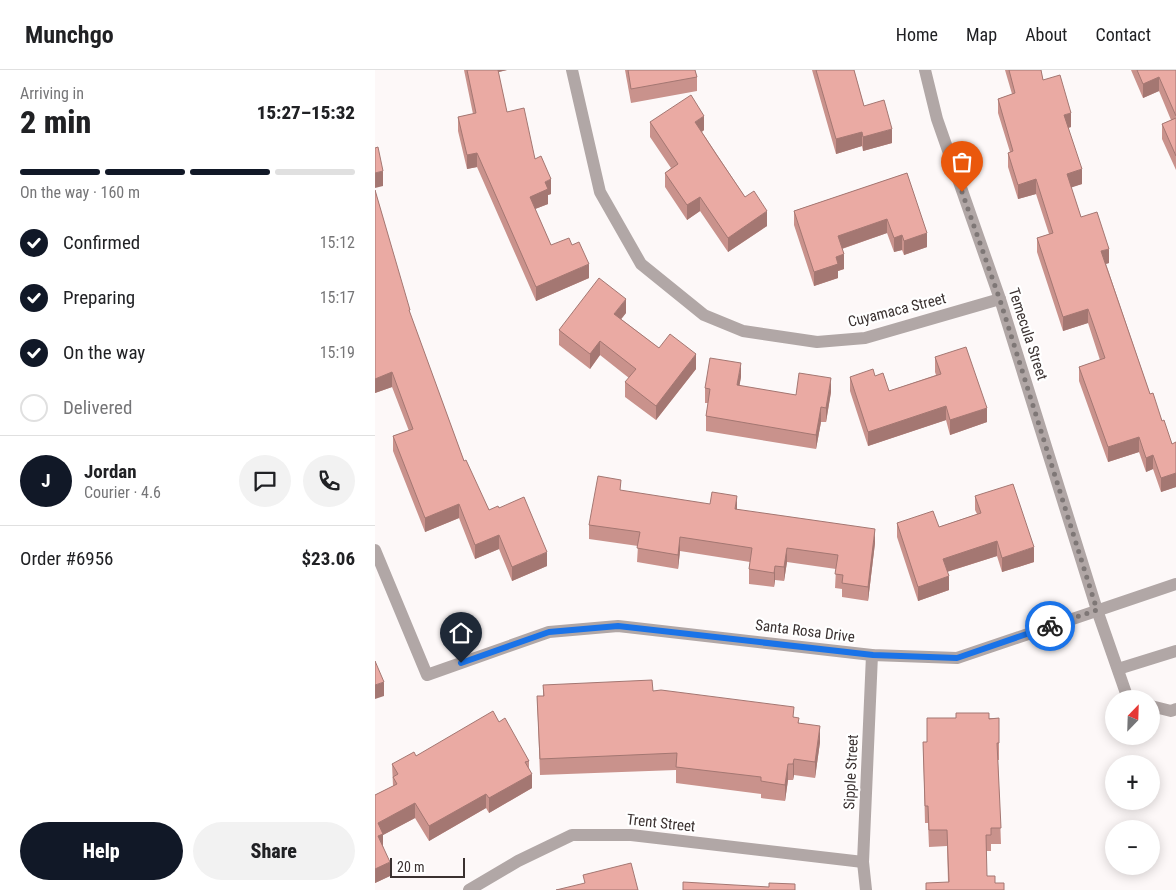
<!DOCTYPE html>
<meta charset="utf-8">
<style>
body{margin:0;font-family:"Roboto Condensed",sans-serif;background:#f2f2f2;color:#202124;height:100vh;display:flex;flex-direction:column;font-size:19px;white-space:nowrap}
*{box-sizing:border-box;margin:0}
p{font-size:16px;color:#757577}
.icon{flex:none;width:28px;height:28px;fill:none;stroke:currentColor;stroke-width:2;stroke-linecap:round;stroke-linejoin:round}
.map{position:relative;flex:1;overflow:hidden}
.sheet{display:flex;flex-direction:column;background:#fff;width:375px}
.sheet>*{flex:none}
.needle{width:32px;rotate:23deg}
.fabs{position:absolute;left:730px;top:620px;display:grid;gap:10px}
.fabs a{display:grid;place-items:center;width:55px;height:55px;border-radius:50%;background:#fff;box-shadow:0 2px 12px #0003;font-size:25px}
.scale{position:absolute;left:15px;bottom:12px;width:75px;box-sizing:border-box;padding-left:5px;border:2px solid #3a3130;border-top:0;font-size:14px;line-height:18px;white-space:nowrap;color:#3a3130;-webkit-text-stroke:4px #fff;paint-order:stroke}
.pin{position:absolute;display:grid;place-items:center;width:42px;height:42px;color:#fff;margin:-51px -21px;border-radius:50% 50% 50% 0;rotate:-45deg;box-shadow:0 0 5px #0007}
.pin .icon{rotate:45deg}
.courier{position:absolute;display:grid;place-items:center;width:50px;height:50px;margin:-25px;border:4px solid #1a73e8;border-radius:50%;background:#fff;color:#222;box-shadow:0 1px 6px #0007}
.headline em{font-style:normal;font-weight:800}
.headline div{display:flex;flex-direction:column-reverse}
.headline{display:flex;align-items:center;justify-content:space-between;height:85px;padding:0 20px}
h1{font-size:32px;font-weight:800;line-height:38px}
.bar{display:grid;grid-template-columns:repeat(4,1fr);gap:8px 5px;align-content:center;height:60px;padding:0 20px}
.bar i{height:6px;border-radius:4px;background:#e0e0e0}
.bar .current{background:#111827}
.bar p{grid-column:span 4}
.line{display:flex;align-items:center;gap:12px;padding:0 20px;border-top:1px solid #e0e0e0}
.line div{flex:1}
.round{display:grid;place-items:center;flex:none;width:52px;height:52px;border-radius:26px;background:#f2f2f2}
ol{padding:0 20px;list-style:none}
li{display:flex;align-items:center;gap:15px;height:55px}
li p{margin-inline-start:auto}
li .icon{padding:5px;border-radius:50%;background:#111827;color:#fff;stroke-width:4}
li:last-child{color:#757577}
li i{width:28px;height:28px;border:2px solid #e0e0e0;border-radius:50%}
.button{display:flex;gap:10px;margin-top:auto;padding:10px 20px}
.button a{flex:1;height:58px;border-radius:30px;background:#111827;color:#fff;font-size:20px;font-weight:800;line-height:58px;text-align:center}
.button a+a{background:#f2f2f2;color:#202124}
header{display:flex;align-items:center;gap:30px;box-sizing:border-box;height:70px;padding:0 25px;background:#fff;border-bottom:1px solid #e0e0e0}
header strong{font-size:24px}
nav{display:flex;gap:28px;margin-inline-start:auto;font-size:18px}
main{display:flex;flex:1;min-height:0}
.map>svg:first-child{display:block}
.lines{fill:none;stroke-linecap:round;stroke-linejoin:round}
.lane{stroke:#b1a7a6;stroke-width:12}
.street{stroke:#b1a7a6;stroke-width:12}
.wall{fill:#c9928c}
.shaded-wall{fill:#a47772}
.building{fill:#eaaaa3;stroke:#a47772}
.done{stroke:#7e7776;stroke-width:5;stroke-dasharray:0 9}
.route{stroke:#1a73e8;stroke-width:6}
.labels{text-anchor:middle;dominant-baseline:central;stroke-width:4.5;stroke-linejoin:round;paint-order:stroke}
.street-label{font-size:15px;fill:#3a3130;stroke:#fff}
</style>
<header>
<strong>Munchgo</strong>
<nav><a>Home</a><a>Map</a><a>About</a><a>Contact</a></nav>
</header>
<main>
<section class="sheet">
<div class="headline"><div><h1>2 min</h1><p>Arriving in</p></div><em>15:27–15:32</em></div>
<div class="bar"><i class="current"></i><i class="current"></i><i class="current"></i><i></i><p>On the way · 160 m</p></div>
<ol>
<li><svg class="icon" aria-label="check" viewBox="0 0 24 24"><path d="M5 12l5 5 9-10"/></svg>Confirmed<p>15:12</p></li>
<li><svg class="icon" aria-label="check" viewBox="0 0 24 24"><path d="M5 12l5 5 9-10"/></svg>Preparing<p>15:17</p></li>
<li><svg class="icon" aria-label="check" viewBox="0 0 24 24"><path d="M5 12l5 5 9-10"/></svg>On the way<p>15:19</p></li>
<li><i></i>Delivered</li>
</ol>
<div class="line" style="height:90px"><b class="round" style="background:#111827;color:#fff">J</b><div><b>Jordan</b><p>Courier · 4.6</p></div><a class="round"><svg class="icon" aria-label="chat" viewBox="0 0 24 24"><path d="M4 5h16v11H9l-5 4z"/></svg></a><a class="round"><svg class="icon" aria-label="phone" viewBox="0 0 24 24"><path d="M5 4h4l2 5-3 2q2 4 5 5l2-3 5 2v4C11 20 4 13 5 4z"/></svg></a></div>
<div class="line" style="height:65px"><div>Order #6956</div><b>$23.06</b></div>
<div class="button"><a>Help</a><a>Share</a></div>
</section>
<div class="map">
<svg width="801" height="820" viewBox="0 0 801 820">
<rect width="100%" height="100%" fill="#fdf8f8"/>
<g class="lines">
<g class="lane">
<polyline points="722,540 753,629"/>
<polyline points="743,599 801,581"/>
<polyline points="776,636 796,641 801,639"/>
</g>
<g class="street">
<polyline points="197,0 225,122 266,194 329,245 368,261 442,272 490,268 625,229"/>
<polyline points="550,0 562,49 625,229 722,540"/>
<polyline points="0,480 52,605 174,562 243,556 497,585 582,588 801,514"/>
<polyline points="94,820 143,791 197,765 256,765 488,792"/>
<polyline points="491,820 488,792 497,585"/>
</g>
</g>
<g class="wall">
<polygon points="89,0 132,0 123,2 132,42 160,89 176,124 173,125 173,134 160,139 176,175 214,208 161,231 102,97 92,99 83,61 83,47 98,44"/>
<polygon points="250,0 320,0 322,7 322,21 256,33"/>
<polygon points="437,0 479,0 489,36 517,73 488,81 487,76 461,84"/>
<polygon points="630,0 666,0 668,10 696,57 693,58 707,114 696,117 706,147 734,193 731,194 775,324 797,374 801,372 801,417 786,422 778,399 771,402 764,382 733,392 704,311 704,297 725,290 713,253 688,261 662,182 662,168 674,164 661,124 643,129 633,97 633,83 635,82 623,43 623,29 637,24"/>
<polygon points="756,0 801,0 801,100 787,69 787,54 796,50 784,21 768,28"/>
<polygon points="275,52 329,60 327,62 370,127 392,156 353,182 325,141 312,150 290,117 290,103 296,98 275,67"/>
<polygon points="532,103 552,177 529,185 527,180 519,182 512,163 467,179 469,199 463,201 463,208 439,216 419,155 419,141"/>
<polygon points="0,120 35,245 89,391 114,440 172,496 137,511 124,479 100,489 84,448 50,462 18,381 18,366 34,361 17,317 0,323"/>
<polygon points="251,243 246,249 284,278 321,299 281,350 250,327 250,312 254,308 225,285 215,299 184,275 184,260"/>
<polygon points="560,287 612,352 575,365 571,350 493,376 475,321 475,307 500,306 514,321 561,305 560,302"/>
<polygon points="366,307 364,316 421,325 456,322 451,352 446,352 441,379 331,361 331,346 333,333 330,333 330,318"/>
<polygon points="246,421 362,440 500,473 493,531 467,527 467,519 460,518 461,499 412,492 409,511 400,510 399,517 374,514 374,499 375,492 305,481 303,499 262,492 263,476 214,469 214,455"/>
<polygon points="600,426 659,492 627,502 622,486 572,502 574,520 543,531 522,467 522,453 564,457 602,444 600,440"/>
<polygon points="168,615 278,621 419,647 424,653 445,672 440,708 419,705 418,710 413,710 410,731 386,728 386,724 301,713 301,700 165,705 162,626 168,626"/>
<polygon points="552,648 624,648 624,690 623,690 626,774 616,774 616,781 611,781 573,812 572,776 554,777 553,753 550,753 548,672 552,672"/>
<polygon points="124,652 154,691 154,700 157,718 114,743 111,738 54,771 40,748 8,765 8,776 15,806 0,813 0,725 18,716 17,694 41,686"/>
</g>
<g class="shaded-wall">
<polygon points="120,0 132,0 120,3"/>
<polygon points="784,7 784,21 768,28 768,14"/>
<polygon points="696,43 696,57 689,59 689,45"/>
<polygon points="329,46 329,60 320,66 320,52"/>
<polygon points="517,59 517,73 488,81 488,67"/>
<polygon points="487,62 487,76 461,84 461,69"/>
<polygon points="102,83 102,97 92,99 92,85"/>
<polygon points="707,99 707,114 692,119 692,104"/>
<polygon points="8,101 8,116 0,118 0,103"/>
<polygon points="176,109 176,124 173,125 173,134 155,141 155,127 170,112"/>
<polygon points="661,109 661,124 643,129 643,115"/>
<polygon points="325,127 325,141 312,150 312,135"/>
<polygon points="392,141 392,156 353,182 353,168"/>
<polygon points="512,149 512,163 463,180 463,166"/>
<polygon points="552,163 552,177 529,185 529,171"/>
<polygon points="527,165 527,180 519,182 519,168"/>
<polygon points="734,179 734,193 726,195 726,181"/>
<polygon points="469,184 469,199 463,201 463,208 439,216 439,202 461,187"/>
<polygon points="214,194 214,208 161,231 161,217"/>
<polygon points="251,229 251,243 239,258 239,244"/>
<polygon points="713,239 713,253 688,261 688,247"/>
<polygon points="225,271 225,285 215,299 215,284"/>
<polygon points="321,284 321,299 281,350 281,336"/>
<polygon points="366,293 366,307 362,330 362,315"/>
<polygon points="17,302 17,317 0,323 0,309"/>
<polygon points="456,308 456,322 451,352 451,338"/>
<polygon points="571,336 571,350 493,376 493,362"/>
<polygon points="446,337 446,352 441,379 441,365"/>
<polygon points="612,338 612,352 575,365 575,350"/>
<polygon points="764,367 764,382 733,392 733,377"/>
<polygon points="778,385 778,399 771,402 771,388"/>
<polygon points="801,403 801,417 786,422 786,408"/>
<polygon points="362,426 362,440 360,439"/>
<polygon points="84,434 84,448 50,462 50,448"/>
<polygon points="500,459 500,473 493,531 493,517"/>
<polygon points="124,465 124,479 100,489 100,475"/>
<polygon points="305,467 305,481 303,499 303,485"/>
<polygon points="622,471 622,486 568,503 568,489"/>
<polygon points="659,477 659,492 627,502 627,488"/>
<polygon points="412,478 412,492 409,511 409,497"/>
<polygon points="172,482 172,496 137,511 137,497"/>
<polygon points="400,496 400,510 399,517 399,503"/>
<polygon points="574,506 574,520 543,531 543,517"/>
<polygon points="9,612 9,626 0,629 0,615"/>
<polygon points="445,656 445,672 440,708 440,692"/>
<polygon points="419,689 419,705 418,710 418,694"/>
<polygon points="413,694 413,710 410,731 410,715"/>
<polygon points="157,704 157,718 114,743 114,728"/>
<polygon points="111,724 111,738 54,771 54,756"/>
<polygon points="40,733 40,748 8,765 8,778 3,780 3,753"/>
<polygon points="15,792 15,806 0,813 0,799"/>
</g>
<g class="building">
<polygon points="92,0 123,0 132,42 149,38 160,89 166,86 176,109 170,112 173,119 155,127 176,175 194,168 197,175 204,172 214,194 161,217 102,83 92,85 83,47 101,43"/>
<polygon points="253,0 320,0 322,7 256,19"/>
<polygon points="441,0 479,0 489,36 509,30 517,59 488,67 487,62 461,69"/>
<polygon points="634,0 666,0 668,10 685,5 696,43 689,45 707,99 692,104 706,147 722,142 734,179 726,181 775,324 778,323 787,351 789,350 797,374 801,372 801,403 786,408 778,385 771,388 764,367 733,377 704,297 730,288 713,239 688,247 662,168 678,163 661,109 643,115 633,83 638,81 623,29 640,23"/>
<polygon points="762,0 801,0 801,46 784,7 768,14"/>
<polygon points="316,25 329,46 320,52 341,84 370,127 379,121 392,141 353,168 325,127 312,135 290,103 303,94 275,52"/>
<polygon points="801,48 801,86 787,54"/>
<polygon points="3,77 8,101 0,103 0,78"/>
<polygon points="532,103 552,163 529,171 527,165 519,168 512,149 463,166 469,184 461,187 463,194 439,202 419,141"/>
<polygon points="0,120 35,240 34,240 89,391 91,390 114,440 123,436 124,438 149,427 172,482 137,497 124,465 100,475 84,434 50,448 18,366 38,359 17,302 0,309"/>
<polygon points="224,208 251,229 239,244 284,278 295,264 321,284 281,336 250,312 261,299 225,271 215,284 184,260"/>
<polygon points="591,277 612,338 575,350 571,336 493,362 475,307 498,299 500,306 508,303 514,321 566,304 560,287"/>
<polygon points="335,288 366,293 362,315 421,325 424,303 456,308 451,338 446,337 441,365 331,346 335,319 330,318"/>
<polygon points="223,406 246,410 245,420 335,434 337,422 362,426 360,439 500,459 493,517 467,513 468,505 460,504 463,485 412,478 409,497 400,496 399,503 374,499 377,478 305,467 303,485 262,478 265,462 214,455"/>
<polygon points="638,414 659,477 627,488 622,471 568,489 574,506 543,517 522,453 558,441 564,457 606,443 600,426"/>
<polygon points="0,591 9,612 0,615"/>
<polygon points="277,610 278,621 286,620 419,637 418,647 424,648 423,653 445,656 440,692 419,689 418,694 413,694 410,715 386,711 386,707 301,697 302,683 165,689 162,626 169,626 168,615"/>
<polygon points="118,641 124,652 130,648 154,691 150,692 157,704 114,728 111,724 54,756 40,733 3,753 8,764 3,766 15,792 0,799 0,725 22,714 18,707 23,704 17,694 39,682 41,686"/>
<polygon points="581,643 614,643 614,649 624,648 624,673 622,673 626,758 616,758 616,765 611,765 612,806 620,806 620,813 629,813 629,820 551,820 551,813 574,812 572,760 554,760 553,736 550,736 548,672 552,672 552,648 581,648"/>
<polygon points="256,793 263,820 181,820 210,813 208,805"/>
<polygon points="308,812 394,817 394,813 420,814 420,820 308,820"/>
</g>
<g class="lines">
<polyline class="done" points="587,122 625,230 722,540 675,556"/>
<polyline class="route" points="86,593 174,562 243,556 498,585 582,588 675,556"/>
</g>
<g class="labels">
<g class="street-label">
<text transform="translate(522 240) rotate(-14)">Cuyamaca Street</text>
<text transform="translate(653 264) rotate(72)">Temecula Street</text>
<text transform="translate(430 561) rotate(7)">Santa Rosa Drive</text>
<text transform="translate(476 702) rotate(-87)">Sipple Street</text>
<text transform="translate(286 753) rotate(6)">Trent Street</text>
</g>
</g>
</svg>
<div class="fabs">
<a><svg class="needle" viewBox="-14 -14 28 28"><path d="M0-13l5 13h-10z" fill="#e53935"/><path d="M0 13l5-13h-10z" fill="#757577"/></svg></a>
<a>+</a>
<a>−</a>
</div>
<div class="scale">20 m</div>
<div class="pin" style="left:587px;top:122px;background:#ea580c"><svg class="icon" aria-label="bag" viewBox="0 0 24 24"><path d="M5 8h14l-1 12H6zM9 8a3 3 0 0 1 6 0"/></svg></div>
<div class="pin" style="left:86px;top:593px;background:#1f2937"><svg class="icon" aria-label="home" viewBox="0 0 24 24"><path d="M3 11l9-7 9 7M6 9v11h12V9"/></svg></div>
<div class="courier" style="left:675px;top:556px"><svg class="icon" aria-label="bike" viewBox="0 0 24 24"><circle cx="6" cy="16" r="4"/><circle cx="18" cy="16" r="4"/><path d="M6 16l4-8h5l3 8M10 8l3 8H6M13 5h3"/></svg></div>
</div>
</main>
